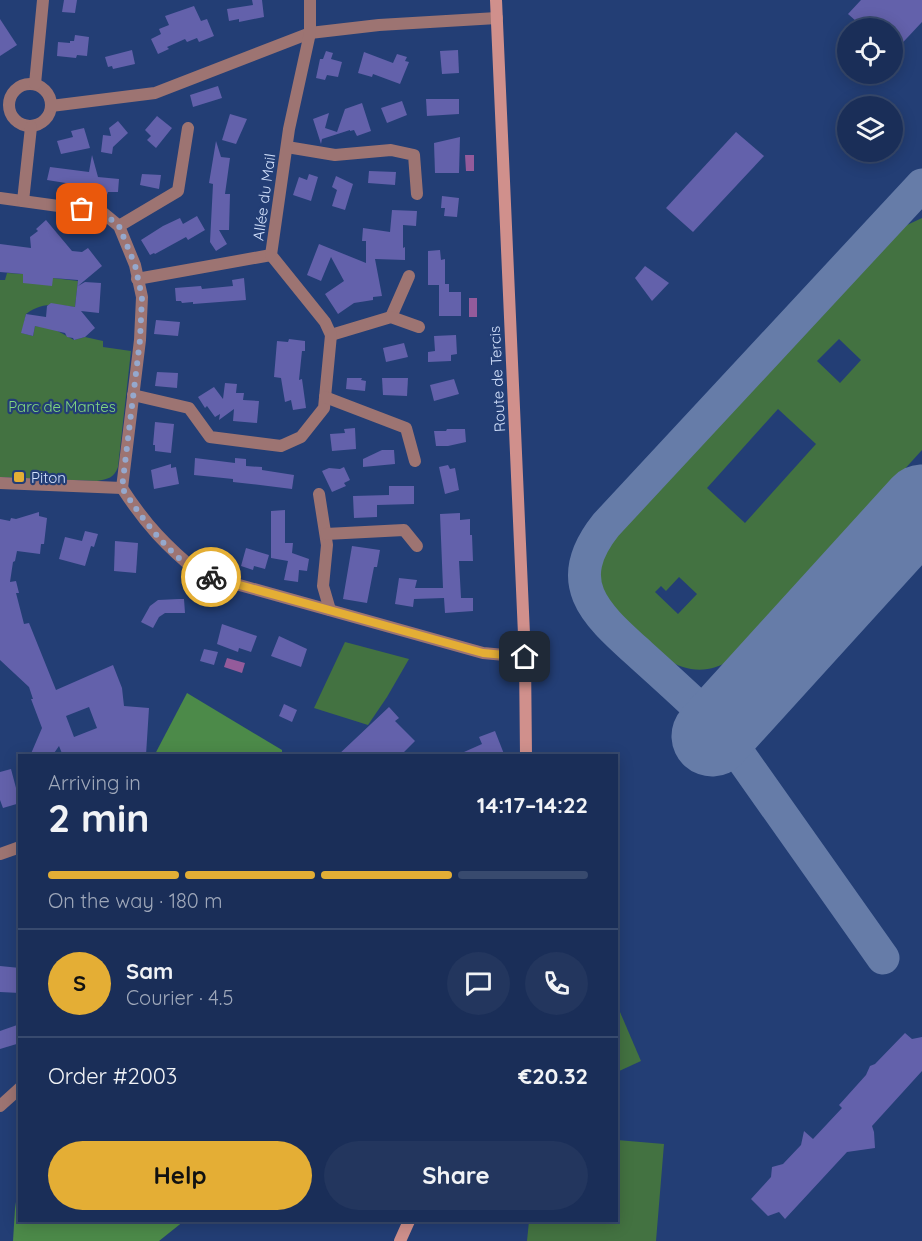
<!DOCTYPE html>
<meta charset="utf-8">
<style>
body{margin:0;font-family:Quicksand,sans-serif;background:#23365e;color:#f1f3f6;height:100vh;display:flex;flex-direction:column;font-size:22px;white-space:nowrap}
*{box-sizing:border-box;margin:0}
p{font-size:20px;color:#9fa8ba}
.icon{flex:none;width:33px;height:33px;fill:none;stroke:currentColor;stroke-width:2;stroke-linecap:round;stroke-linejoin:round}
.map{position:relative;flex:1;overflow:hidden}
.panel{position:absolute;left:18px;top:754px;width:600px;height:468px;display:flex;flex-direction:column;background:#1a2e58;border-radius:0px;box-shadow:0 3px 15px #0003,0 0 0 2px #384a6e}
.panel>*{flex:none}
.fabs{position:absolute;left:837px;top:18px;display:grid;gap:12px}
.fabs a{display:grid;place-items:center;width:66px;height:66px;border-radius:50%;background:#1a2e58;box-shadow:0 3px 15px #0003,0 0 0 2px #384a6e;font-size:30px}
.pin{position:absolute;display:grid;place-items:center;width:51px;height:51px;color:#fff;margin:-26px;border-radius:12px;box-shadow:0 3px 9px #0006}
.courier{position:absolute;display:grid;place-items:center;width:60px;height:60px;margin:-30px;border:4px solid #e4ae35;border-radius:50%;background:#fff;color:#222;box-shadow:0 2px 8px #0007}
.overview em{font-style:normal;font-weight:700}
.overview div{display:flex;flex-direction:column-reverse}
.overview{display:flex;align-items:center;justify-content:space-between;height:102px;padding:0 30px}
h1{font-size:39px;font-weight:700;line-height:45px}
.bar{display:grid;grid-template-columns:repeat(4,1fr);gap:9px 6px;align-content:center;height:72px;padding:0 30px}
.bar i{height:8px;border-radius:4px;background:#384a6e}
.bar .current{background:#e4ae35}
.bar p{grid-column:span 4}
.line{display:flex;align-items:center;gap:15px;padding:0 30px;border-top:2px solid #384a6e}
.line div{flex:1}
.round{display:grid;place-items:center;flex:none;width:63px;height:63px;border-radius:32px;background:#23365e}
.primary-button{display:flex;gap:12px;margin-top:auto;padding:12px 30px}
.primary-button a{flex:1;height:69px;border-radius:36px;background:#e4ae35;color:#111;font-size:24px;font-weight:700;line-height:69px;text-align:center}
.primary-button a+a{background:#23365e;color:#f1f3f6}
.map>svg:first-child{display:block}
.green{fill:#437241;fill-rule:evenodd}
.forest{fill:#4c8a49}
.water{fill:#945b9b}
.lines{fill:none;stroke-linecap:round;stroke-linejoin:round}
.taxiway{stroke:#667ca8;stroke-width:33}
.runway{stroke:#667ca8;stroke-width:81}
.building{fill:#6361ab;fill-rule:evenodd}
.minor{stroke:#9d7472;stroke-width:12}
.secondary{stroke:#d0908c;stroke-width:12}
.done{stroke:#95a8cd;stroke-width:6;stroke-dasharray:0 10.8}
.route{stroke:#e4ae35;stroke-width:8}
.poi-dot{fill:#e4ae35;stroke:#233e75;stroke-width:2}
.labels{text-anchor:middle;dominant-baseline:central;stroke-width:4.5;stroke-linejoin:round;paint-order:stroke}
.street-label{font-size:15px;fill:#d3e1fc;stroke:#233e75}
.park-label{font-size:15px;fill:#83d77f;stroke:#233e75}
.poi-label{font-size:15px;fill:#d3e1fc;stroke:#233e75;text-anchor:start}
</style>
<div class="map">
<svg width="922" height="1241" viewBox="0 0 922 1241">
<rect width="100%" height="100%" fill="#233e75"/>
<g class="green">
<path d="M922 218V450L732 659C710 674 687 673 665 658L603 600 597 572 604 549 890 239 907 225ZM839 339 861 360 840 383 817 361ZM778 409 816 444 745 523 707 488ZM679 577 697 594 678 614 655 592 661 586 666 591Z"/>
<path d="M7 273 23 274V283L53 278 78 281 75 307C56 304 42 302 26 314L22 333 33 336 35 326 54 329 74 340 85 337 103 341V347L131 351 118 467C114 478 108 479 97 481L0 477V280H5Z"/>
<polygon points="345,642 409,659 387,697 368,725 314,708"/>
<polygon points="620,1012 641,1061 617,1072 617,1013"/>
<polygon points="617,1140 664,1144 656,1241 527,1241 529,1221 616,1221"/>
</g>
<g class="forest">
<polygon points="187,693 282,750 282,756 154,756"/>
<polygon points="19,1180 20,1221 184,1221 159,1241 13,1241 15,1209"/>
</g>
<g class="water">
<polygon points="465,155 474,155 474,171 466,171"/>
<rect x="469" y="298" width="8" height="19"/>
<polygon points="227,658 245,663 242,673 224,667"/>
</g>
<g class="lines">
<g class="taxiway">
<path d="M753 686C739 703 726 725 702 711 682 692 661 673 641 655 597 615 559 584 606 525L922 185"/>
<polyline points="741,757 883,958"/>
</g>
<polyline class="runway" points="712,736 922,505"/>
</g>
<g class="building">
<polygon points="64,0 77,0 75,13 62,12"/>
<polygon points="252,0 262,0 264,17 239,22 239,19 229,21 227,9 253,5"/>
<polygon points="861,0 922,0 922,22 892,54 892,28 864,28 848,14"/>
<polygon points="194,6 201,21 207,19 214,36 199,42 197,38 187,42 185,39 167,47 169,49 158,54 151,39 161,34 159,29 169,25 165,16"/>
<polygon points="0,19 17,45 0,56"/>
<polygon points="75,35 89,37 87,56 77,55 76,58 57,56 58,42 70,43 70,41 74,41"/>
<polygon points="132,50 135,64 113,69 112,66 108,67 105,57"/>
<polygon points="458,50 459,73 442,74 440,51"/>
<polygon points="326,51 333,53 331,59 342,62 338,77 327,75 325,80 316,78 320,59 323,59"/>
<polygon points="364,52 393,63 397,54 407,57 405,61 409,62 400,84 373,74 372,77 358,73"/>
<polygon points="218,86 222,98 193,107 190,95"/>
<polygon points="426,99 459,99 459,114 427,116"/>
<polygon points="402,101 407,115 387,123 381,108"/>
<polygon points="362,103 371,131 357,136 354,130 350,131 350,130 322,139 321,144 313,119 329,113 325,128 337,132 345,109"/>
<polygon points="230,114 247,119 236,144 222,140"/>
<polygon points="157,116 172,128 156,148 147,140 151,136 145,130"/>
<polygon points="118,121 128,133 113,147 112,154 101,152 103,135 111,136 109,128"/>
<polygon points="84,128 90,148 61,154 57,141 73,137 71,131"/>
<polygon points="736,132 764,156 693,232 666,208"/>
<polygon points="460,137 459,173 435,173 434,143"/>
<polygon points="216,141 221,157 230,158 225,194 230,194 229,230 219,230 227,244 216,251 210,242 213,184 209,183"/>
<polygon points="92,155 98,177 119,179 118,192 108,192 107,195 96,193 97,188 47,180 50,167 89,172"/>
<polygon points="369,171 396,172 395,185 368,183"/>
<polygon points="142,174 161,175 159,189 140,185"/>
<polygon points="309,174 318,177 311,201 293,195 299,177 307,180"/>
<polygon points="336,176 353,184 345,210 332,206 337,190 332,187"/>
<polygon points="442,196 459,198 457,217 444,216 445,208 441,208"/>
<polygon points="392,210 417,211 416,226 403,225 403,248 405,247 405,260 375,259 382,296 373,297 373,300 354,303 338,314 325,294 344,281 331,257 321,281 307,275 319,244 366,263 366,241 362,241 363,228 390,232"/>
<polygon points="197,216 205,230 188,240 186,237 155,254 154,253 150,255 141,240 163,226 180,218 183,224"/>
<polygon points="46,220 72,251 82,252 88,248 102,266 78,286 85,282 101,283 99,313 81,311 95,328 85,337 74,340 73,338 67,337 65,333 35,326 33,336 21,333 26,314 46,317 47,306 51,303 75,307 78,280 53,278 52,286 23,283 23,274 0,272 0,244 31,248 30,237 38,231 36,229"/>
<polygon points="440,250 441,260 445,259 445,284 449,284 449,292 461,292 461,316 439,316 439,285 428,285 428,251"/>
<polygon points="645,266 669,283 652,301 635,278"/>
<polygon points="244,278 246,300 193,304 193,302 182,303 181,301 176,301 175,288 201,286 202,289 233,286 232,280"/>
<polygon points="156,320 180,322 178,336 154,334"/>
<polygon points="456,335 457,354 451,355 451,361 428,362 428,352 435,351 434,336"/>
<polygon points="289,339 305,341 305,351 302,351 299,380 302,379 306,408 293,410 291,400 285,402 281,378 274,377 277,341 288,342"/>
<polygon points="404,343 408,357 386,362 383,348"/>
<polygon points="157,372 178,373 177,388 155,386"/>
<polygon points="347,378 362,378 361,380 366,381 365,391 346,389"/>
<polygon points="382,378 408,378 407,396 383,395"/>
<polygon points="454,379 459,394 434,401 430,385"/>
<polygon points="225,383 237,384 236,393 244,393 243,400 259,401 257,423 233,421 234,409 219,420 220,414 215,417 207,406 205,408 198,397 214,387 223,399"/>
<polygon points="155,422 174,424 171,453 155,451 155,445 153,445"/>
<polygon points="355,428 356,449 332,451 330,434 345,433 344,429"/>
<polygon points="447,429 465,429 466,442 448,446 436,446 434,431 446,431"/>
<polygon points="382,450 394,450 395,464 363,467 363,459"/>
<polygon points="195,458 235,463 235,458 246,459 246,466 262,467 262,470 294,475 292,489 251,484 233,482 233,479 194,475"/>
<polygon points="171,464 171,468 176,467 179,484 154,489 151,470"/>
<polygon points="448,465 450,469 455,468 459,490 445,494 439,467"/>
<polygon points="344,467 350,480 344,483 346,486 332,492 322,471 329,468 340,469"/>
<polygon points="389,486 414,486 414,504 377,505 377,517 354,518 353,496 389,495"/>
<polygon points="285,510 285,543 293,543 292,553 309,559 307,571 299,570 298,582 284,580 288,561 271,558 271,511"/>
<path d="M39 512V516L47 518 44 544H41L40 554 17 551 15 561 13 562 10 582 16 581 19 593H16L24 624 29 623 56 690 113 665 122 688 124 706 149 708 146 755 63 756 59 746 52 756H30L42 728 31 699H33L29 687 0 660V519L10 521 11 518 16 519ZM89 707 97 728 74 737 66 716Z"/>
<polygon points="460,513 460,520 470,519 470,535 472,535 473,561 459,561 461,598 473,598 473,611 445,613 444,598 414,599 413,607 395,604 399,578 417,580 415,588 443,588 440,514"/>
<polygon points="85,531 98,534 94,547 91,546 85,566 59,559 65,537 82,541"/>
<polygon points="115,541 138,543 136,573 114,571"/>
<polygon points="352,546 380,550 377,567 374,567 367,603 343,599"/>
<polygon points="246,548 269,555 265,569 254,566 253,570 241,566"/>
<polygon points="179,599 184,599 185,613 165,613 159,617 153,628 141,622 150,606 158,600"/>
<polygon points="222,624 257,636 251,652 239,648 238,652 217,644"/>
<polygon points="279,636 307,649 301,667 271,656"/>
<polygon points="204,649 218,652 214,665 200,661"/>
<polygon points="284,704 297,710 292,722 279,716"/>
<polygon points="389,707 399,718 395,721 415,741 400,756 337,756"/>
<polygon points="495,731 504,754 455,756 482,744 479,737"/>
<polygon points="11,769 20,803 3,808 0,800 0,772"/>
<polygon points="0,966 20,968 20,993 0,992"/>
<polygon points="20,1024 20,1043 0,1049 0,1031"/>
<polygon points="905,1033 912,1039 922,1037 922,1071 872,1126 874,1132 875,1148 847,1152 785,1219 779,1212 768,1216 751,1199 771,1177 772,1167 783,1164 801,1145 804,1131 813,1139 842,1108 839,1105 866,1075 870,1066 875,1064"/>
</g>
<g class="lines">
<g class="minor">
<circle cx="30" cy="105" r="21"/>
<polyline points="35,84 43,0"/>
<polyline points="51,106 155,93 310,33 379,25 497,18"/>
<polyline points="287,147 335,155 391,150 414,155 417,194"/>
<polyline points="0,198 102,212 119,226 135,265 142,297 140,340 122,488"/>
<polyline points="23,201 31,127"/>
<polyline points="119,226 178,191 188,128"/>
<polyline points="137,279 271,255"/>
<polyline points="391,317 409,276"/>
<polyline points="331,335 391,317 419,327"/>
<polyline points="133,395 189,408 210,437 281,446 301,437 324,408 331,335 325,322 271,255 289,129 310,33 310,0"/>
<polyline points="325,397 406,428 415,461"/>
<polyline points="0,483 122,488"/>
<path d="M122 488C146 525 166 546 200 574L483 653 525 657"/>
<polyline points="319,494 327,545 323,586 330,610"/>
<polyline points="326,534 404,530 417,546"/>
<polyline points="0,854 20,847"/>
<polyline points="0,1106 20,1088"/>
</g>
<g class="secondary">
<polyline points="496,0 525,657 526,756"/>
<polyline points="400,1241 409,1221"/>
</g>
</g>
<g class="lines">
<path class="done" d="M82 209 102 212 119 226 135 265 142 297 140 340 122 488C141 517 177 568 211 577"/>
<polyline class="route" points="211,577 483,653 525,657"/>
</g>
<rect class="poi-dot" x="13" y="471" width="12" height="12" rx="3"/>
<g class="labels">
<g class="street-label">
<text transform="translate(264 197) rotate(-82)">Allée du Mail</text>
<text transform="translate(497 379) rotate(-93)">Route de Tercis</text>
</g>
<g class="park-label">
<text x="62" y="406">Parc de Mantes</text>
</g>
<g class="poi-label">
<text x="31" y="477">Piton</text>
</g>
</g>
</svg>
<div class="fabs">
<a><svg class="icon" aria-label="locate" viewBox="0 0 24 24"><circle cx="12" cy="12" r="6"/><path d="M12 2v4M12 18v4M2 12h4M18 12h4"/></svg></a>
<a><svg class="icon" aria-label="layers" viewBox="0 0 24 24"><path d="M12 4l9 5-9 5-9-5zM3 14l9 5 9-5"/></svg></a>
</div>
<div class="pin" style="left:82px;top:209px;background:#ea580c"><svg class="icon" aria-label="bag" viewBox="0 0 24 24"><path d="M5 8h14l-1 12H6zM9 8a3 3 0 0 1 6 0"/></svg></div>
<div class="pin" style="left:525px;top:657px;background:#1f2937"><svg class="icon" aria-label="home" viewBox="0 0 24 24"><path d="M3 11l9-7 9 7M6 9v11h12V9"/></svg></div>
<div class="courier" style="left:211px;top:577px"><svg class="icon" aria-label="bike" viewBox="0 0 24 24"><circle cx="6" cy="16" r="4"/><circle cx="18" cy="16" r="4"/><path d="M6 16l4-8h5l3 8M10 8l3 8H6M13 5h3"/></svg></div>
<section class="panel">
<div class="overview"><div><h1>2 min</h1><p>Arriving in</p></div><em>14:17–14:22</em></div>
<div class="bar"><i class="current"></i><i class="current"></i><i class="current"></i><i></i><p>On the way · 180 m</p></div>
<div class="line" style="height:108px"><b class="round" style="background:#e4ae35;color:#111">S</b><div><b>Sam</b><p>Courier · 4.5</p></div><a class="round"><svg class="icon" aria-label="chat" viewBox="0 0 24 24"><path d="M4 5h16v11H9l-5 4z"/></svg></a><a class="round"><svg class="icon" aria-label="phone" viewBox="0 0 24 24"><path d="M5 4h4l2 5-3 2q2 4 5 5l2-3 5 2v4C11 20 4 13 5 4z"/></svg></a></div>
<div class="line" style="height:78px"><div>Order #2003</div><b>€20.32</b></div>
<div class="primary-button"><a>Help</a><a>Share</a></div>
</section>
</div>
